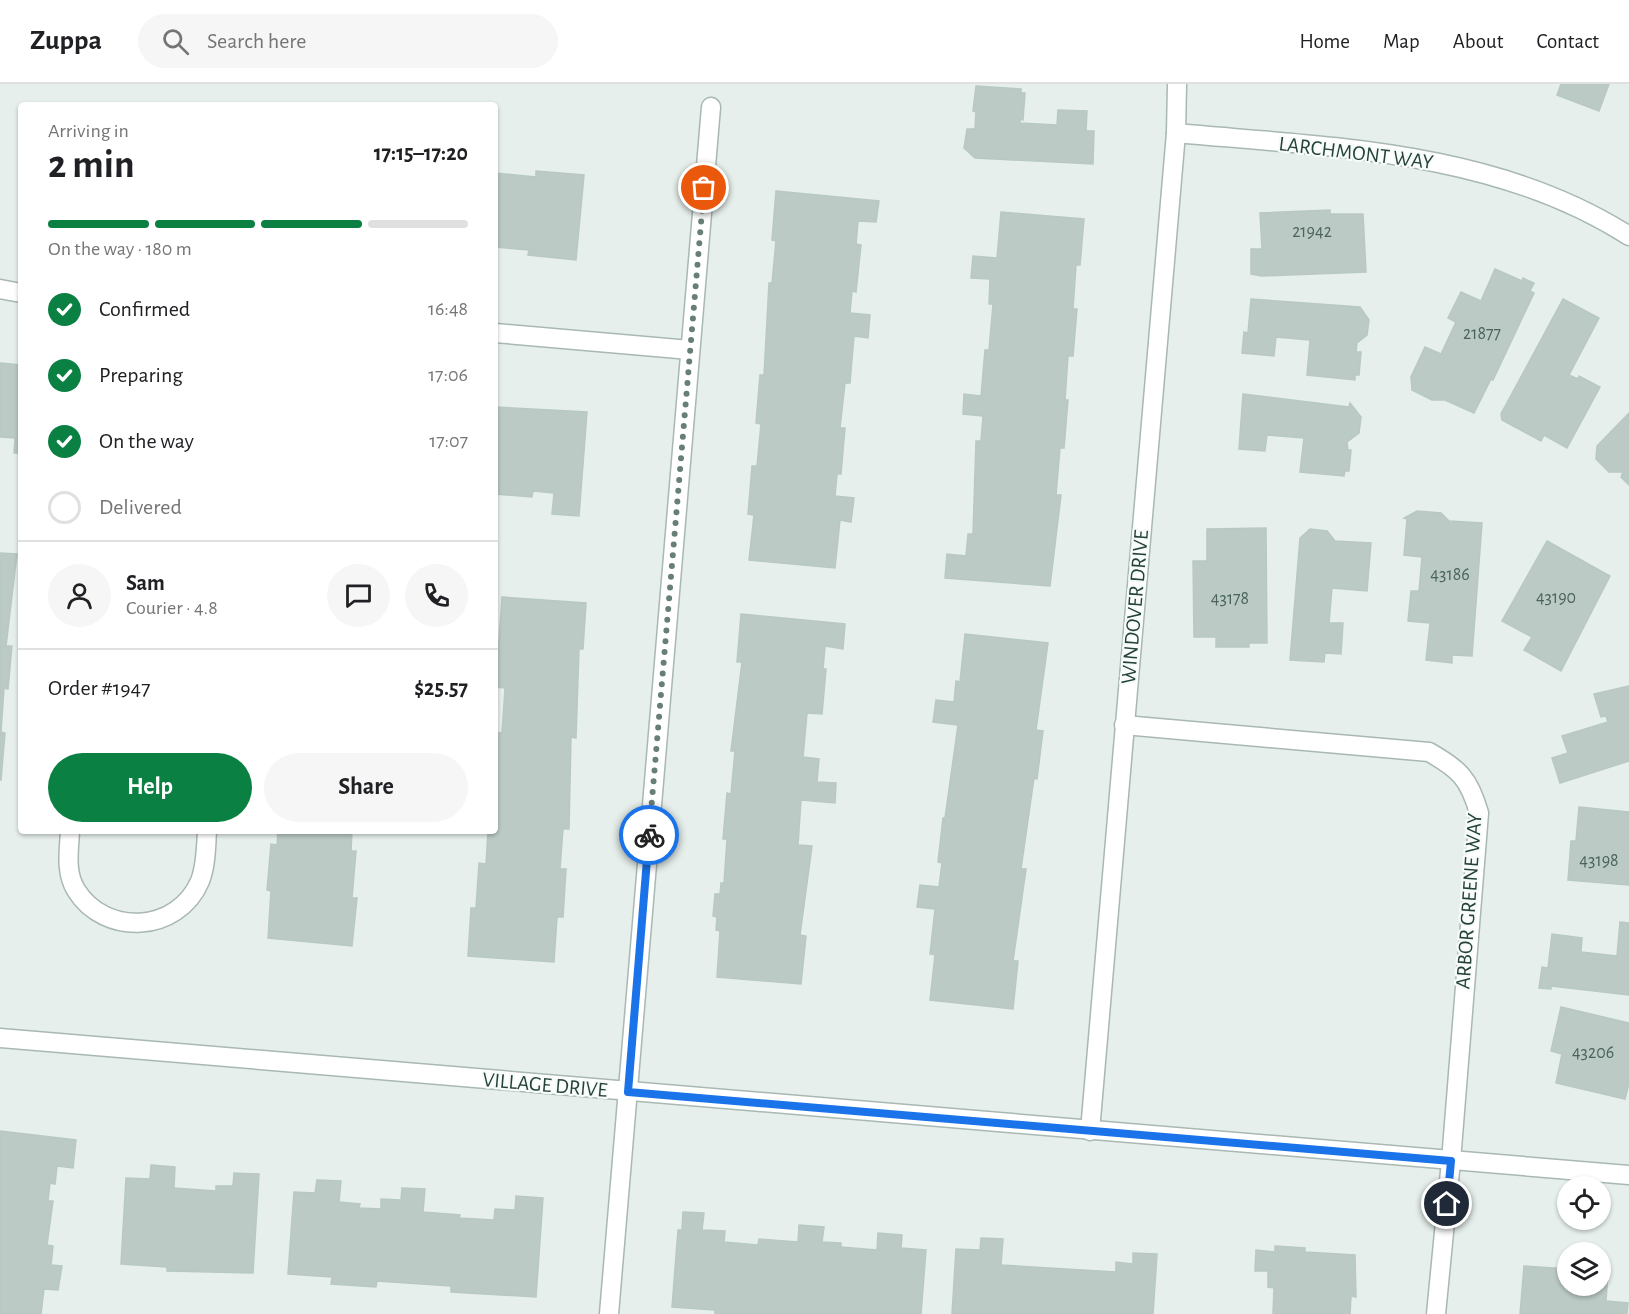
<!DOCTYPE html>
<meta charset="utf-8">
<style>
body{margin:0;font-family:"Alegreya Sans",sans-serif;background:#f6f6f6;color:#202124;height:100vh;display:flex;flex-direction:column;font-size:22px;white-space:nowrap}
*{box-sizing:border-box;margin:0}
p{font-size:20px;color:#757577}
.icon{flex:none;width:33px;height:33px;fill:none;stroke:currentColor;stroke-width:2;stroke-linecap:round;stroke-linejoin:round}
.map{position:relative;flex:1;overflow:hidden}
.side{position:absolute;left:18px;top:18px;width:480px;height:732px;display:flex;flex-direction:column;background:#fff;border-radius:6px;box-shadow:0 2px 4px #0004}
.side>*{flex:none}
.buttons{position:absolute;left:1557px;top:1092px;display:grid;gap:12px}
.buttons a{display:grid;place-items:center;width:54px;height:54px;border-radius:50%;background:#fff;box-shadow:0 2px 4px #0004;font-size:30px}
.pin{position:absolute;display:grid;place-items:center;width:51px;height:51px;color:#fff;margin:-26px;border:3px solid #fff;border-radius:50%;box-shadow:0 2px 6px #0007}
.courier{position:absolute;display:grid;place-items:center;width:60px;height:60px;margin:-30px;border:4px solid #1a73e8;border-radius:50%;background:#fff;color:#222;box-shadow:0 2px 8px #0007}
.summary em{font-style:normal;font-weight:600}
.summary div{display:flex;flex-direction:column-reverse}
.summary{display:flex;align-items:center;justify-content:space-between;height:102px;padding:0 30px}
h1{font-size:39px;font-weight:600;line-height:45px}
.bar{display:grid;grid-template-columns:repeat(4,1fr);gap:9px 6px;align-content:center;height:72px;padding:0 30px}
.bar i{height:8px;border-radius:4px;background:#e0e0e0}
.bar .selected{background:#0b8043}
.bar p{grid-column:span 4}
.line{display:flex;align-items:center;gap:15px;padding:0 30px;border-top:2px solid #e0e0e0}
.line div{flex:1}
.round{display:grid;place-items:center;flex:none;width:63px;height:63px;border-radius:32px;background:#f6f6f6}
ol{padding:0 30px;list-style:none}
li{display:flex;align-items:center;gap:18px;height:66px}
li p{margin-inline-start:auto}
li .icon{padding:6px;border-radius:50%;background:#0b8043;color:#fff;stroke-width:4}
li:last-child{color:#757577}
li i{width:33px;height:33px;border:3px solid #e0e0e0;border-radius:50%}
.primary-button{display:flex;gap:12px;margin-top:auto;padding:12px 30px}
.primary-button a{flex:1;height:69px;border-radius:36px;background:#0b8043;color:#fff;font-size:24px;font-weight:600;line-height:69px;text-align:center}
.primary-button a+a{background:#f6f6f6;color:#202124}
header{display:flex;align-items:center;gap:36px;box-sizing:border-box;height:84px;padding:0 30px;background:#fff;border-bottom:2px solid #e0e0e0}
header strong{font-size:28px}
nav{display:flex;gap:33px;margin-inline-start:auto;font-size:21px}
.search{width:420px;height:54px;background:#f6f6f6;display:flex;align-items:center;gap:15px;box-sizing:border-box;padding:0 21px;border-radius:33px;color:#757577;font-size:22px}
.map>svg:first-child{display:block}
.building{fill:#bbcac4;stroke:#b8c9c2;stroke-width:1.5}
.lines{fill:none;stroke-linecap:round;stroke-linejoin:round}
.minor-casing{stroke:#a8b8b2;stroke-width:21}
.minor{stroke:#fff;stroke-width:18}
.done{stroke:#687f78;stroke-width:6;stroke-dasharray:0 10.8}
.route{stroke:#1a73e8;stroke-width:8}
.labels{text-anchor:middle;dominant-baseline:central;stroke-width:4.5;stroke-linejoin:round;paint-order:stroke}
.number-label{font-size:18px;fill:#4a645c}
.street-label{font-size:21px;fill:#24423a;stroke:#f7fbf9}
</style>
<header>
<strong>Zuppa</strong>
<div class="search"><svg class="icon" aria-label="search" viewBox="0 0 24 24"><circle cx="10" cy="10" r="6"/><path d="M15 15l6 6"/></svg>Search here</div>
<nav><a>Home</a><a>Map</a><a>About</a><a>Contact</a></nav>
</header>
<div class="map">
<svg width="1629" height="1230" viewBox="0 0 1629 1230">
<rect width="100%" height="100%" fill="#e6efeb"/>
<g class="building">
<polygon points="1561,0 1609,0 1599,27 1557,11"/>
<polygon points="976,2 1021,5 1021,9 1025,9 1023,36 1020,35 1020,39 1057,41 1058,26 1087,27 1086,47 1094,47 1093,80 975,74 964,64 967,45 975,45 976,28 973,27"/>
<polygon points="536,87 584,91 576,176 528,171 529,166 495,163 495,89 536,93"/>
<polygon points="776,107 879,117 876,138 858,137 856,160 861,161 856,208 852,207 850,229 870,231 868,254 854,252 850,299 845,299 840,344 845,344 841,390 837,390 835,412 854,414 851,438 840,436 835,484 749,476 754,431 748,430 752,382 757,382 761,340 756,339 760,291 764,291 769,199 772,199 776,157 772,156"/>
<polygon points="1330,126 1330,130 1363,130 1366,188 1262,192 1251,190 1251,165 1262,165 1260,129"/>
<polygon points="1001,128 1084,135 1080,181 1076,181 1073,225 1077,225 1073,272 1068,272 1065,316 1068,316 1064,364 1060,364 1056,411 1061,411 1050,502 945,494 947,470 966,472 968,450 973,450 976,357 981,357 983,332 963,330 964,310 981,312 985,266 989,266 993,220 989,220 990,195 971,194 973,172 997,174"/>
<polygon points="1495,185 1522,197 1523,194 1534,199 1530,207 1534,209 1493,296 1491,295 1474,329 1445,316 1432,316 1412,306 1411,293 1425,263 1441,270 1456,238 1448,234 1461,208 1481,217"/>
<polygon points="1251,215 1360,223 1369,236 1367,251 1357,259 1356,268 1361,268 1359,291 1355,291 1355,296 1307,291 1310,256 1276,253 1274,272 1242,269 1244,248 1248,249"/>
<polygon points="1563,215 1599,234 1569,291 1578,295 1579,292 1600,303 1567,364 1544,351 1541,357 1502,336 1501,330"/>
<polygon points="0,279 21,281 21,369 14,369 15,354 0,353"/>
<polygon points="1243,310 1349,323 1350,319 1361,333 1359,349 1347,358 1348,366 1351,366 1349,387 1345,387 1344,392 1300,388 1304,354 1267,351 1265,367 1239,365"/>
<polygon points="495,323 587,328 579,432 552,430 554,409 533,407 532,413 495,410"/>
<polygon points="1629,329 1629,401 1621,393 1623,388 1609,388 1596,375 1597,362"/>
<polygon points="1417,427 1441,429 1449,437 1482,439 1472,572 1452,571 1452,579 1426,576 1430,539 1408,537 1411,507 1419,507 1422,473 1404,471 1407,435 1404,434"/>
<polygon points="1266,444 1267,559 1249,559 1249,563 1216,563 1216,553 1194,553 1193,477 1207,477 1207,445"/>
<polygon points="1310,445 1327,447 1335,457 1371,459 1367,507 1332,504 1329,539 1343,539 1341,570 1325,569 1324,578 1290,576 1300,454"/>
<polygon points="1547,457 1610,492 1561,587 1524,566 1532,553 1502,537"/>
<polygon points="0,469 17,470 6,562 12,562 8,605 4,604 1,648 5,649 1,696 0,696"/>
<polygon points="502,513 586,519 583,565 579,565 576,654 571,653 569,745 563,745 560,785 566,785 563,833 557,833 554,878 468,872 471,824 476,824 479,779 486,780 488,747 495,747 495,648 502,649 505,604 495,603 495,558 499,558"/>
<polygon points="741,530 845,540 843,565 825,562 823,585 826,585 822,630 807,629 803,673 819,675 817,698 836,699 835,719 801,716 798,761 812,762 800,851 806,852 801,900 717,893 720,847 716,846 717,833 713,832 715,810 720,810 721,799 724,799 727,755 723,755 727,709 731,710 735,667 731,667 742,578 737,578"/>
<polygon points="965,550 1048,559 1036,646 1043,647 1037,695 1034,694 1021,785 1026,785 1013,877 1018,877 1013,925 930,916 935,871 930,870 935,825 917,823 920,801 939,803 942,779 938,778 943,734 945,734 958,641 933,638 936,616 954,618 956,597 960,598"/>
<polygon points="1629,602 1629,677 1560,699 1552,674 1568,669 1562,652 1608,638 1606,632 1601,633 1594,610"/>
<polygon points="1579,723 1629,728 1629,801 1568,796 1571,757 1576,757"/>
<polygon points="278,747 352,747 351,767 356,767 352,814 357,814 352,862 268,854 271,807 267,806 271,760 277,761"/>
<polygon points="1620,838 1629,839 1629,911 1551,902 1551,905 1539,904 1542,883 1548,884 1552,850 1582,854 1581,868 1617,872"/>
<polygon points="1561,923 1629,939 1629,999 1625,1015 1556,999 1562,970 1551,967"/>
<polygon points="0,1047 76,1056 73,1084 57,1082 55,1100 50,1099 48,1117 53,1117 47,1161 53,1162 51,1181 62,1182 58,1206 44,1205 41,1230 0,1230"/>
<polygon points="151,1081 175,1083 174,1104 216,1107 216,1102 233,1102 234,1089 259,1090 253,1189 167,1187 167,1183 121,1180 126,1094 150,1095"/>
<polygon points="317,1096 341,1097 339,1118 360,1120 359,1124 381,1125 381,1115 401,1116 402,1104 425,1105 423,1128 460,1131 459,1134 494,1136 495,1125 515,1126 516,1112 543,1114 536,1213 451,1208 451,1202 377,1197 376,1203 331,1200 332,1193 288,1190 294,1108 315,1109"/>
<polygon points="683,1128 704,1129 702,1146 725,1147 724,1158 758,1161 759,1155 798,1158 799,1141 824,1143 822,1158 841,1159 841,1163 877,1166 878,1149 902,1151 901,1164 926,1166 921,1230 715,1230 715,1226 672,1223 678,1146 682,1146"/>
<polygon points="981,1154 1003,1155 1001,1181 1116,1188 1116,1178 1133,1180 1133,1169 1157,1170 1153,1230 952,1230 956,1165 980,1166"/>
<polygon points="1275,1162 1305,1164 1305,1168 1355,1171 1356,1213 1351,1212 1350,1230 1273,1230 1274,1204 1268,1203 1268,1187 1255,1187 1256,1166 1275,1168"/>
<polygon points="1524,1182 1568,1185 1568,1202 1600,1202 1600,1188 1608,1189 1606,1217 1628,1219 1627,1230 1520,1230"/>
</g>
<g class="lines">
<defs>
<g id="minor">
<path d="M1176 49C1329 63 1495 66 1629 152"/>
<polyline points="0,205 21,209"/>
<polyline points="495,249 690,266"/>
<path d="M1124 641 1429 668C1459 685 1469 694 1479 729L1451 1077 1436 1230"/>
<path d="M70 747C69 767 65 788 76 806 105 853 178 849 200 797 206 782 206 763 207 747"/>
<polyline points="0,954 1629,1091"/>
<polyline points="1090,1047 1176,49 1177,0"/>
<polyline points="609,1230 711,23"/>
</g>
</defs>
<use href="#minor" class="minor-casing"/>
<use href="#minor" class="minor"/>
</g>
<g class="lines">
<polyline class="done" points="649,751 704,104"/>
<polyline class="route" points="649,751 628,1008 1451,1077 1447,1120"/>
</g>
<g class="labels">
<g class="number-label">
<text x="1312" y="148">21942</text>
<text x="1482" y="250">21877</text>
<text x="1450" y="491">43186</text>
<text x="1556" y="514">43190</text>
<text x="1230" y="515">43178</text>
<text x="1599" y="777">43198</text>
<text x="1593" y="969">43206</text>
</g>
<g class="street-label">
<text transform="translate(1356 69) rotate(7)">LARCHMONT WAY</text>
<text transform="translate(1135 523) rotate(-85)">WINDOVER DRIVE</text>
<text transform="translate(1469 817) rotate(-86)">ARBOR GREENE WAY</text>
<text transform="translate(545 1001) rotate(5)">VILLAGE DRIVE</text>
</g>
</g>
</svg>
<div class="buttons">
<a><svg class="icon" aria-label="locate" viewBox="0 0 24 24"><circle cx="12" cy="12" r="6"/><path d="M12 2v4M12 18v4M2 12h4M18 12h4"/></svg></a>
<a><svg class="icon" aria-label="layers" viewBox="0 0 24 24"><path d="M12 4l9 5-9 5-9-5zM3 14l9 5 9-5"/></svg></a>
</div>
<div class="pin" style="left:704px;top:104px;background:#ea580c"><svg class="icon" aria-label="bag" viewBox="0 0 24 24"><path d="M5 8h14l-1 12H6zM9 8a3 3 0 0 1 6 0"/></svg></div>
<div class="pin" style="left:1447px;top:1120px;background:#1f2937"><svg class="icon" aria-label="home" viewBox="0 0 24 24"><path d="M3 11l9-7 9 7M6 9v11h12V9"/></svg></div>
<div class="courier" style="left:649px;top:751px"><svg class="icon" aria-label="bike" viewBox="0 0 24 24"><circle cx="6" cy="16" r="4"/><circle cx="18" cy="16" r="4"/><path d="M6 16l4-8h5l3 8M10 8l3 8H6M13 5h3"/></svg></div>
<section class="side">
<div class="summary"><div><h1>2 min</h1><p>Arriving in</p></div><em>17:15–17:20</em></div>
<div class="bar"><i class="selected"></i><i class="selected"></i><i class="selected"></i><i></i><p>On the way · 180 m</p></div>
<ol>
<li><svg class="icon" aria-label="check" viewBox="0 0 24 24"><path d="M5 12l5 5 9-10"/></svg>Confirmed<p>16:48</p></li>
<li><svg class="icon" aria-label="check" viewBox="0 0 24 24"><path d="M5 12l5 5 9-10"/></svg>Preparing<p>17:06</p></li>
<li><svg class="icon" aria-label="check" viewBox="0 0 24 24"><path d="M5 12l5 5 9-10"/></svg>On the way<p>17:07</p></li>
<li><i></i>Delivered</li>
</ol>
<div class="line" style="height:108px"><a class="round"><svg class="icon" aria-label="person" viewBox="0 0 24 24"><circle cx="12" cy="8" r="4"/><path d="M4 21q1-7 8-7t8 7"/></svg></a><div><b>Sam</b><p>Courier · 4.8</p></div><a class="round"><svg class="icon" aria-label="chat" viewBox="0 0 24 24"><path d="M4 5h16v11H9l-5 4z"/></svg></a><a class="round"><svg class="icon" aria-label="phone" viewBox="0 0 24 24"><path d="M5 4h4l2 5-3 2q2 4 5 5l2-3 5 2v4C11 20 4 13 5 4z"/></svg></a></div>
<div class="line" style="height:78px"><div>Order #1947</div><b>$25.57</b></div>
<div class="primary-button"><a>Help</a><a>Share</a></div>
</section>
</div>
